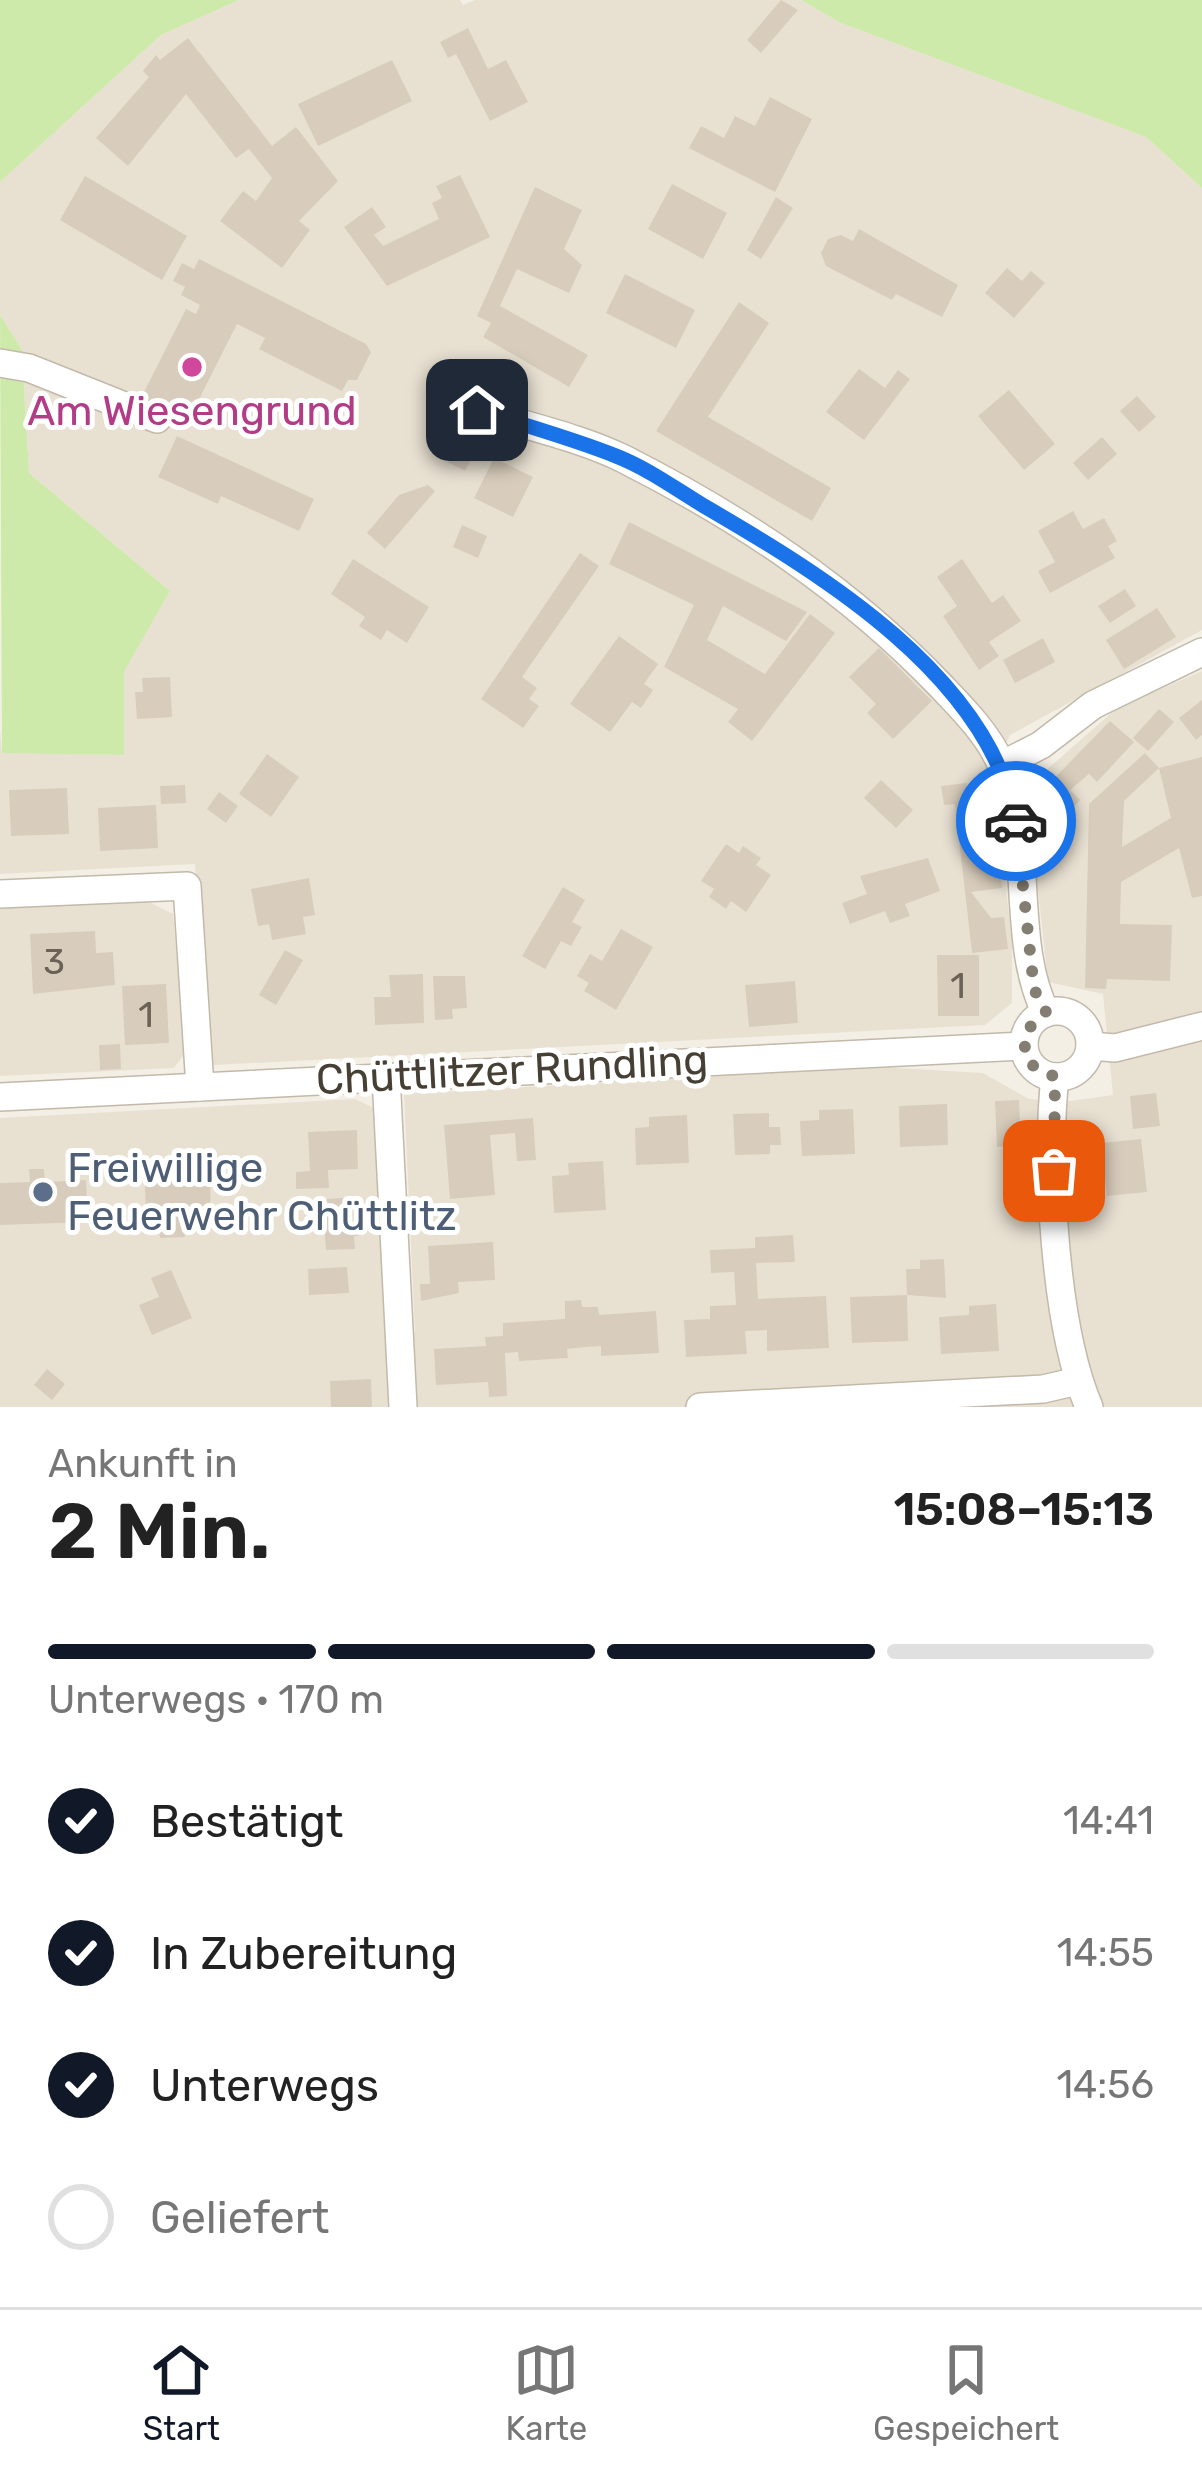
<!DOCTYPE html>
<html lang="de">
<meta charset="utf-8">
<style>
body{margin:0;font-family:Rubik,sans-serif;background:#f2f2f2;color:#222;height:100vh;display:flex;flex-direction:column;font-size:45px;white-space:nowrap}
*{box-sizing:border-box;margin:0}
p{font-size:39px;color:#767676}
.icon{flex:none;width:66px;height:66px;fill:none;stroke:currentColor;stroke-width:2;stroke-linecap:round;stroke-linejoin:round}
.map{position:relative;height:1407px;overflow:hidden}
.panel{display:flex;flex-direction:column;background:#fff;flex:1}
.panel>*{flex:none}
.pin{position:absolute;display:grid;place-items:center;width:102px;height:102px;color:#fff;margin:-51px;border-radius:24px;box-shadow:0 6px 18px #0006}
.courier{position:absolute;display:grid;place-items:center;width:120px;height:120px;margin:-60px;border:9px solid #1a73e8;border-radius:50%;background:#fff;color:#222;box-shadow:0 3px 15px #0007}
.head em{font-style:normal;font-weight:600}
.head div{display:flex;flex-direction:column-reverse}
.head{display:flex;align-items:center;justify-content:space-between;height:204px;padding:0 48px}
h1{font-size:78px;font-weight:600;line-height:90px}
.bar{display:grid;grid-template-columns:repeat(4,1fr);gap:18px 12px;align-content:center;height:144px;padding:0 48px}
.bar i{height:15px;border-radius:9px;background:#e0e0e0}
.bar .on{background:#111827}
.bar p{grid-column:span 4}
ol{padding:0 48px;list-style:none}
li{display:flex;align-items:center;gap:36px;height:132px}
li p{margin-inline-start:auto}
li .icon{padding:12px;border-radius:50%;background:#111827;color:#fff;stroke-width:4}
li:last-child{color:#767676}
li i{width:66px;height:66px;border:6px solid #e0e0e0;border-radius:50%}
.tab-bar{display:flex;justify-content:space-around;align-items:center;height:168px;border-top:3px solid #e0e0e0;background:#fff;font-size:33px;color:#767676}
.tab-bar a{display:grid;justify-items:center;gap:6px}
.tab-bar .on{color:#111827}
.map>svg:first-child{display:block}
.residential{fill:#e8e1d2}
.green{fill:#ceeaab}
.building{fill:#d8cdbc}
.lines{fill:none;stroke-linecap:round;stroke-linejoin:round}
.minor-casing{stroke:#c2b9aa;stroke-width:30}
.minor{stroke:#fff;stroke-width:27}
.done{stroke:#837d72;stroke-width:12;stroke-dasharray:0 21.6}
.route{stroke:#1a73e8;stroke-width:15}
.hotel-dot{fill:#d1479c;stroke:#fff;stroke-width:4.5}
.service-dot{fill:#5c6f8a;stroke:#fff;stroke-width:4.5}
.labels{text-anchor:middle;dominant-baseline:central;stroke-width:10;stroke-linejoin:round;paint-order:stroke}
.number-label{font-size:36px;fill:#6a6256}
.hotel-label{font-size:42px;fill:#b23c85;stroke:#fff}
.street-label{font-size:42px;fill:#463f34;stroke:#fff}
.service-label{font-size:42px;fill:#4e5e75;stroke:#fff;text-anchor:start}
</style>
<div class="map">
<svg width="1202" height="1407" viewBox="0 0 1202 1407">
<rect width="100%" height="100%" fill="#f3efe5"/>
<g class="residential">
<polygon points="239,0 460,0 463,5 475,0 801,0 841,23 1146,137 1202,188 1202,630 1010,735 992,773 1012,939 1012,1003 985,1025 214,1065 205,1050 195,864 0,874 0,731 2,752 124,755 124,672 170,591 29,473 22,350 0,315 0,182 161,35"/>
<polygon points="1202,671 1202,1407 0,1407 0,1118 355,1099 376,1109 385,1331 415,1332 404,1094 881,1067 983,1073 1029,1099 1070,1101 1113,1095 1103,994 1048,982 1027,787 1117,708"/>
<polygon points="141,898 173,914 185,1053 174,1068 0,1076 0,904"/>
</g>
<g class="green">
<polygon points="0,0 239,0 161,35 0,182"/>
<polygon points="801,0 1202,0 1202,188 1146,137 841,23"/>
<polygon points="0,315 22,350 29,473 170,591 124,672 124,755 2,753"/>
</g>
<g class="building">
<polygon points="781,0 798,10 761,53 747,40"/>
<polygon points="468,28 488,69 506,60 528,102 490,121 456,54 448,58 440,42"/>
<polygon points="188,38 272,146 296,127 338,181 299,221 310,230 282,268 220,221 243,191 256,201 272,178 249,149 236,158 186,94 128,166 96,138 149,77 143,71 156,55 160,60"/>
<polygon points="392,60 412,101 318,146 298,104"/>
<polygon points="770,97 812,119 775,192 689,148 701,126 724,138 735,116 755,126"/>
<polygon points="460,175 490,237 387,286 344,227 372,207 386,227 374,235 383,246 439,219 432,203 442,198 436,186"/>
<polygon points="85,176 187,236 162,280 60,220"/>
<polygon points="672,184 727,213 703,259 648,229"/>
<polygon points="535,187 582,210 564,249 582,265 569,293 517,269 500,306 588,355 569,387 483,337 491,323 477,316"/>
<polygon points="776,197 793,208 761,259 747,250"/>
<polygon points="859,229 958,285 942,317 896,294 892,300 826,266 821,253 828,239 841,235 853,241"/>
<polygon points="199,259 366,344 371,352 357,380 348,380 342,391 259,349 265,338 237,324 188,421 141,398 186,309 196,314 200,305 181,295 185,287 173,281 182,263 194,269"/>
<polygon points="1007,268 1022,281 1031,271 1045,283 1014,318 985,293"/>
<polygon points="625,274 695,310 676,348 606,313"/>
<polygon points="739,302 769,323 708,417 831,488 812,521 656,431"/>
<polygon points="859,369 885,388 898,370 910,379 864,440 826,412"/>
<polygon points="1009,390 1055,444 1024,470 978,416"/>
<polygon points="1137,396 1156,417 1139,432 1120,411"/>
<polygon points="177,436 314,499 299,531 221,496 218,504 158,477"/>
<polygon points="1102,437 1117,454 1088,480 1073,463"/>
<polygon points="463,443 476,450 465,471 447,462"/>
<polygon points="494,458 533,477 513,517 474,498"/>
<polygon points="428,485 435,491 385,549 367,533 399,495"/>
<polygon points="1073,511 1083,529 1104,518 1117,541 1108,546 1115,558 1050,593 1038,571 1055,562 1038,531"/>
<polygon points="629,522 807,612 786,641 723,606 707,640 765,674 810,614 835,633 752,741 728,722 738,709 664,667 694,605 609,564"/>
<polygon points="462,525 487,536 478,558 453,547"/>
<polygon points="580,553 599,566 522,677 537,688 529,699 539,706 523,728 481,699"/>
<polygon points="353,559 429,607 407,643 387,630 381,640 359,626 365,617 331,594"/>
<polygon points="962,559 992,603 1003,595 1021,621 989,642 999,656 979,670 943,616 957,606 937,577"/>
<polygon points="1125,589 1136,606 1110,623 1098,606"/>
<polygon points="1157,608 1176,637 1124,669 1106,640"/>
<polygon points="619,636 658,664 644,684 653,690 641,708 632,702 610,732 570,704"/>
<polygon points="1043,638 1055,662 1015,683 1003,660"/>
<polygon points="879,648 932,701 893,739 867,713 876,704 849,677"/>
<polygon points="170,677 172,717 137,719 135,692 143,692 142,678"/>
<polygon points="1202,700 1202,735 1196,740 1179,718"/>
<polygon points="1159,709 1174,722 1148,751 1133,738"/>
<polygon points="1110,721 1134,742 1097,782 1089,774 1070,790 1080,800 1062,820 1036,797"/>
<polygon points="1145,753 1159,768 1124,801 1122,847 1171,818 1159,768 1202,757 1202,896 1192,898 1179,848 1121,882 1120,924 1172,925 1170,981 1107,979 1106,989 1085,988 1089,804"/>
<polygon points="267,754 299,777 271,817 239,794"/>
<polygon points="881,780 913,810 896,828 864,798"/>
<polygon points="967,783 969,807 992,805 1002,888 971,892 991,918 1004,917 1008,949 972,953 955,804 944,805 941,786"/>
<polygon points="185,785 186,803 161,804 160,786"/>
<polygon points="67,788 69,834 11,836 9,790"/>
<polygon points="219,792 238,806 226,823 207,809"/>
<polygon points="156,805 158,848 100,851 98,808"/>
<polygon points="726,844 739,853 743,846 761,858 756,865 771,875 746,912 731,901 726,909 709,897 714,889 701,881"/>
<polygon points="928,858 940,891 905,904 910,916 890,923 885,911 850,924 842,903 867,894 860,876"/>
<polygon points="309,878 315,915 303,917 306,934 272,940 269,924 258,926 251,889"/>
<polygon points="563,887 585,900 572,922 582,927 571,946 561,941 545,969 522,956"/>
<polygon points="621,929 653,947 616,1010 584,991 589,983 577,976 590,954 602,961"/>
<polygon points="95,931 96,953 113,952 115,985 33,994 30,934"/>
<polygon points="285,950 303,960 276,1005 259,995"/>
<polygon points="937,955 979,955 979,1016 938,1016"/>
<polygon points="423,974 424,1023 375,1025 374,997 391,997 389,975"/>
<polygon points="433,976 465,976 467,1008 452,1009 453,1019 435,1020"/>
<polygon points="795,981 798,1023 749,1027 745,985"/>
<polygon points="166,984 169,1043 125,1045 122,986"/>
<polygon points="120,1044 121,1069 100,1070 99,1045"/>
<polygon points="1156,1093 1160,1126 1133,1129 1130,1096"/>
<polygon points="1019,1100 1021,1145 997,1147 995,1101"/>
<polygon points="947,1104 948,1145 900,1147 899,1106"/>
<polygon points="853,1109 855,1154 802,1156 800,1121 819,1120 819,1110"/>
<polygon points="769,1113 769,1127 780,1127 781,1145 770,1145 770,1154 735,1155 733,1114"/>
<polygon points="687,1115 689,1163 636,1165 635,1128 649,1127 649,1117"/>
<polygon points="533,1118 536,1160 517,1161 515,1133 490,1135 495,1195 450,1199 444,1125"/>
<polygon points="357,1130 358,1169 328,1170 329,1188 296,1189 296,1172 310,1171 308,1132"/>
<polygon points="1141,1139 1147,1192 1107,1196 1101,1143"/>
<polygon points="603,1161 606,1210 554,1213 552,1176 569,1175 568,1163"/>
<polygon points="29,1169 44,1169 45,1182 86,1180 88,1222 0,1225 0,1183 30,1182"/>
<polygon points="210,1180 211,1223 184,1224 185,1237 160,1238 159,1224 146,1225 145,1182"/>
<polygon points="360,1197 362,1235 354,1236 355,1249 326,1250 324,1222 311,1222 310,1200"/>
<polygon points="793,1235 795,1262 756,1263 758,1299 826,1296 829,1348 767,1351 767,1330 745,1331 747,1354 686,1357 684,1320 710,1319 710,1306 736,1305 734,1272 711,1273 710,1250 755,1248 755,1237"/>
<polygon points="493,1242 495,1280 458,1282 459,1293 421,1301 420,1284 430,1284 428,1246"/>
<polygon points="944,1259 946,1298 907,1295 906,1269 920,1269 920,1260"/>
<polygon points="347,1267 349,1293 309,1295 308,1269"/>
<polygon points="171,1270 192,1318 152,1335 139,1305 159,1297 151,1278"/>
<polygon points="907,1295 908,1341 852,1343 850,1297"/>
<polygon points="581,1300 582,1307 598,1307 599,1315 656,1311 659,1353 601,1356 601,1346 585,1347 567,1349 568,1358 519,1361 518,1352 505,1353 507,1396 489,1397 488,1382 436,1385 434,1349 486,1346 485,1337 503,1336 503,1323 565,1319 565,1301"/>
<polygon points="996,1304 999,1351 941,1354 939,1317 969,1315 969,1306"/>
<polygon points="47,1369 65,1384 52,1400 34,1385"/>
<polygon points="371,1379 372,1407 331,1407 330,1381"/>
</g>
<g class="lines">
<defs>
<g id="minor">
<polyline points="0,363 29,368 157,419"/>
<path d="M477 410C525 426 579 437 624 459 742 519 849 590 940 685 962 708 988 734 1001 764 1035 840 1010 942 1046 1013"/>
<polyline points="1002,765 1041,745 1093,705 1202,652"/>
<polyline points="0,894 187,886 200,1087"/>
<circle cx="1057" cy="1044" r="33"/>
<polyline points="1090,1046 1115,1048 1202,1026"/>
<polyline points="386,1076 403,1407"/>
<path d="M1055 1077C1045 1163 1055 1328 1089 1407"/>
<polyline points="0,1097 1024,1046"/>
<polyline points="700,1407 1043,1389 1078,1381"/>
</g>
</defs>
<use href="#minor" class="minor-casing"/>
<use href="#minor" class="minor"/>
</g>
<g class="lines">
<path class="done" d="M1016 821 1034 989 1046 1012C1026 1025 1019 1043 1030 1064L1055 1077 1054 1171"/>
<path class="route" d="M477 410C523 425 571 438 616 456 647 468 676 489 704 506 823 575 989 676 1016 821"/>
</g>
<circle class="hotel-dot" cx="192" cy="367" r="12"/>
<circle class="service-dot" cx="43" cy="1192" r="12"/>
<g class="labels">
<g class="number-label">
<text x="54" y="961">3</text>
<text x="958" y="985">1</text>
<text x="146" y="1014">1</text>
</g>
<g class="hotel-label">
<text x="192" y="411">Am Wiesengrund</text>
</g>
<g class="street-label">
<text transform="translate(512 1070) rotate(-3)">Chüttlitzer Rundling</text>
</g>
<g class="service-label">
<text x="67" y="1168">Freiwillige<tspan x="67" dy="48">Feuerwehr Chüttlitz</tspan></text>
</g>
</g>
</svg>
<div class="pin" style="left:1054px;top:1171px;background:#ea580c"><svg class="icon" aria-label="bag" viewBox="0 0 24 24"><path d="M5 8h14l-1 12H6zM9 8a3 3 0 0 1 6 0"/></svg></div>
<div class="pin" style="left:477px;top:410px;background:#1f2937"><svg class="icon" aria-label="home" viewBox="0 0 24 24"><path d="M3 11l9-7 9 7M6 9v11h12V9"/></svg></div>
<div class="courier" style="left:1016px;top:821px"><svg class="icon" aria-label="car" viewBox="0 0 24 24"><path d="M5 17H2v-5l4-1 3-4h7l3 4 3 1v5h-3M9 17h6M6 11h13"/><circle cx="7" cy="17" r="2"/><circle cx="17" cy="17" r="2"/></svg></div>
</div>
<section class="panel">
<div class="head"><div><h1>2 Min.</h1><p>Ankunft in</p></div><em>15:08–15:13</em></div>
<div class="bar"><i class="on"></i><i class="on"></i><i class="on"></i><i></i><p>Unterwegs · 170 m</p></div>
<ol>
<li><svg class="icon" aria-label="check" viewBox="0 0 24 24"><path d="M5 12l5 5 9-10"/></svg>Bestätigt<p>14:41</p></li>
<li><svg class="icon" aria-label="check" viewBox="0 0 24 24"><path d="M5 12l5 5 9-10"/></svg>In Zubereitung<p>14:55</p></li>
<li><svg class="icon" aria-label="check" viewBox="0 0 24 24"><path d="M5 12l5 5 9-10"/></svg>Unterwegs<p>14:56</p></li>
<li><i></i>Geliefert</li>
</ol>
</section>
<nav class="tab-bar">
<a class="on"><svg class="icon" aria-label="home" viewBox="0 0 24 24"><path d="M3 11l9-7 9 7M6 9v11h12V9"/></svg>Start</a>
<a><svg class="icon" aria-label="map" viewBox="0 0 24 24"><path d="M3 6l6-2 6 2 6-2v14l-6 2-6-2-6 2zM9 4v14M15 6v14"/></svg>Karte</a>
<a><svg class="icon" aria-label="saved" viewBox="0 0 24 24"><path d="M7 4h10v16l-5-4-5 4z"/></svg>Gespeichert</a>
</nav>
